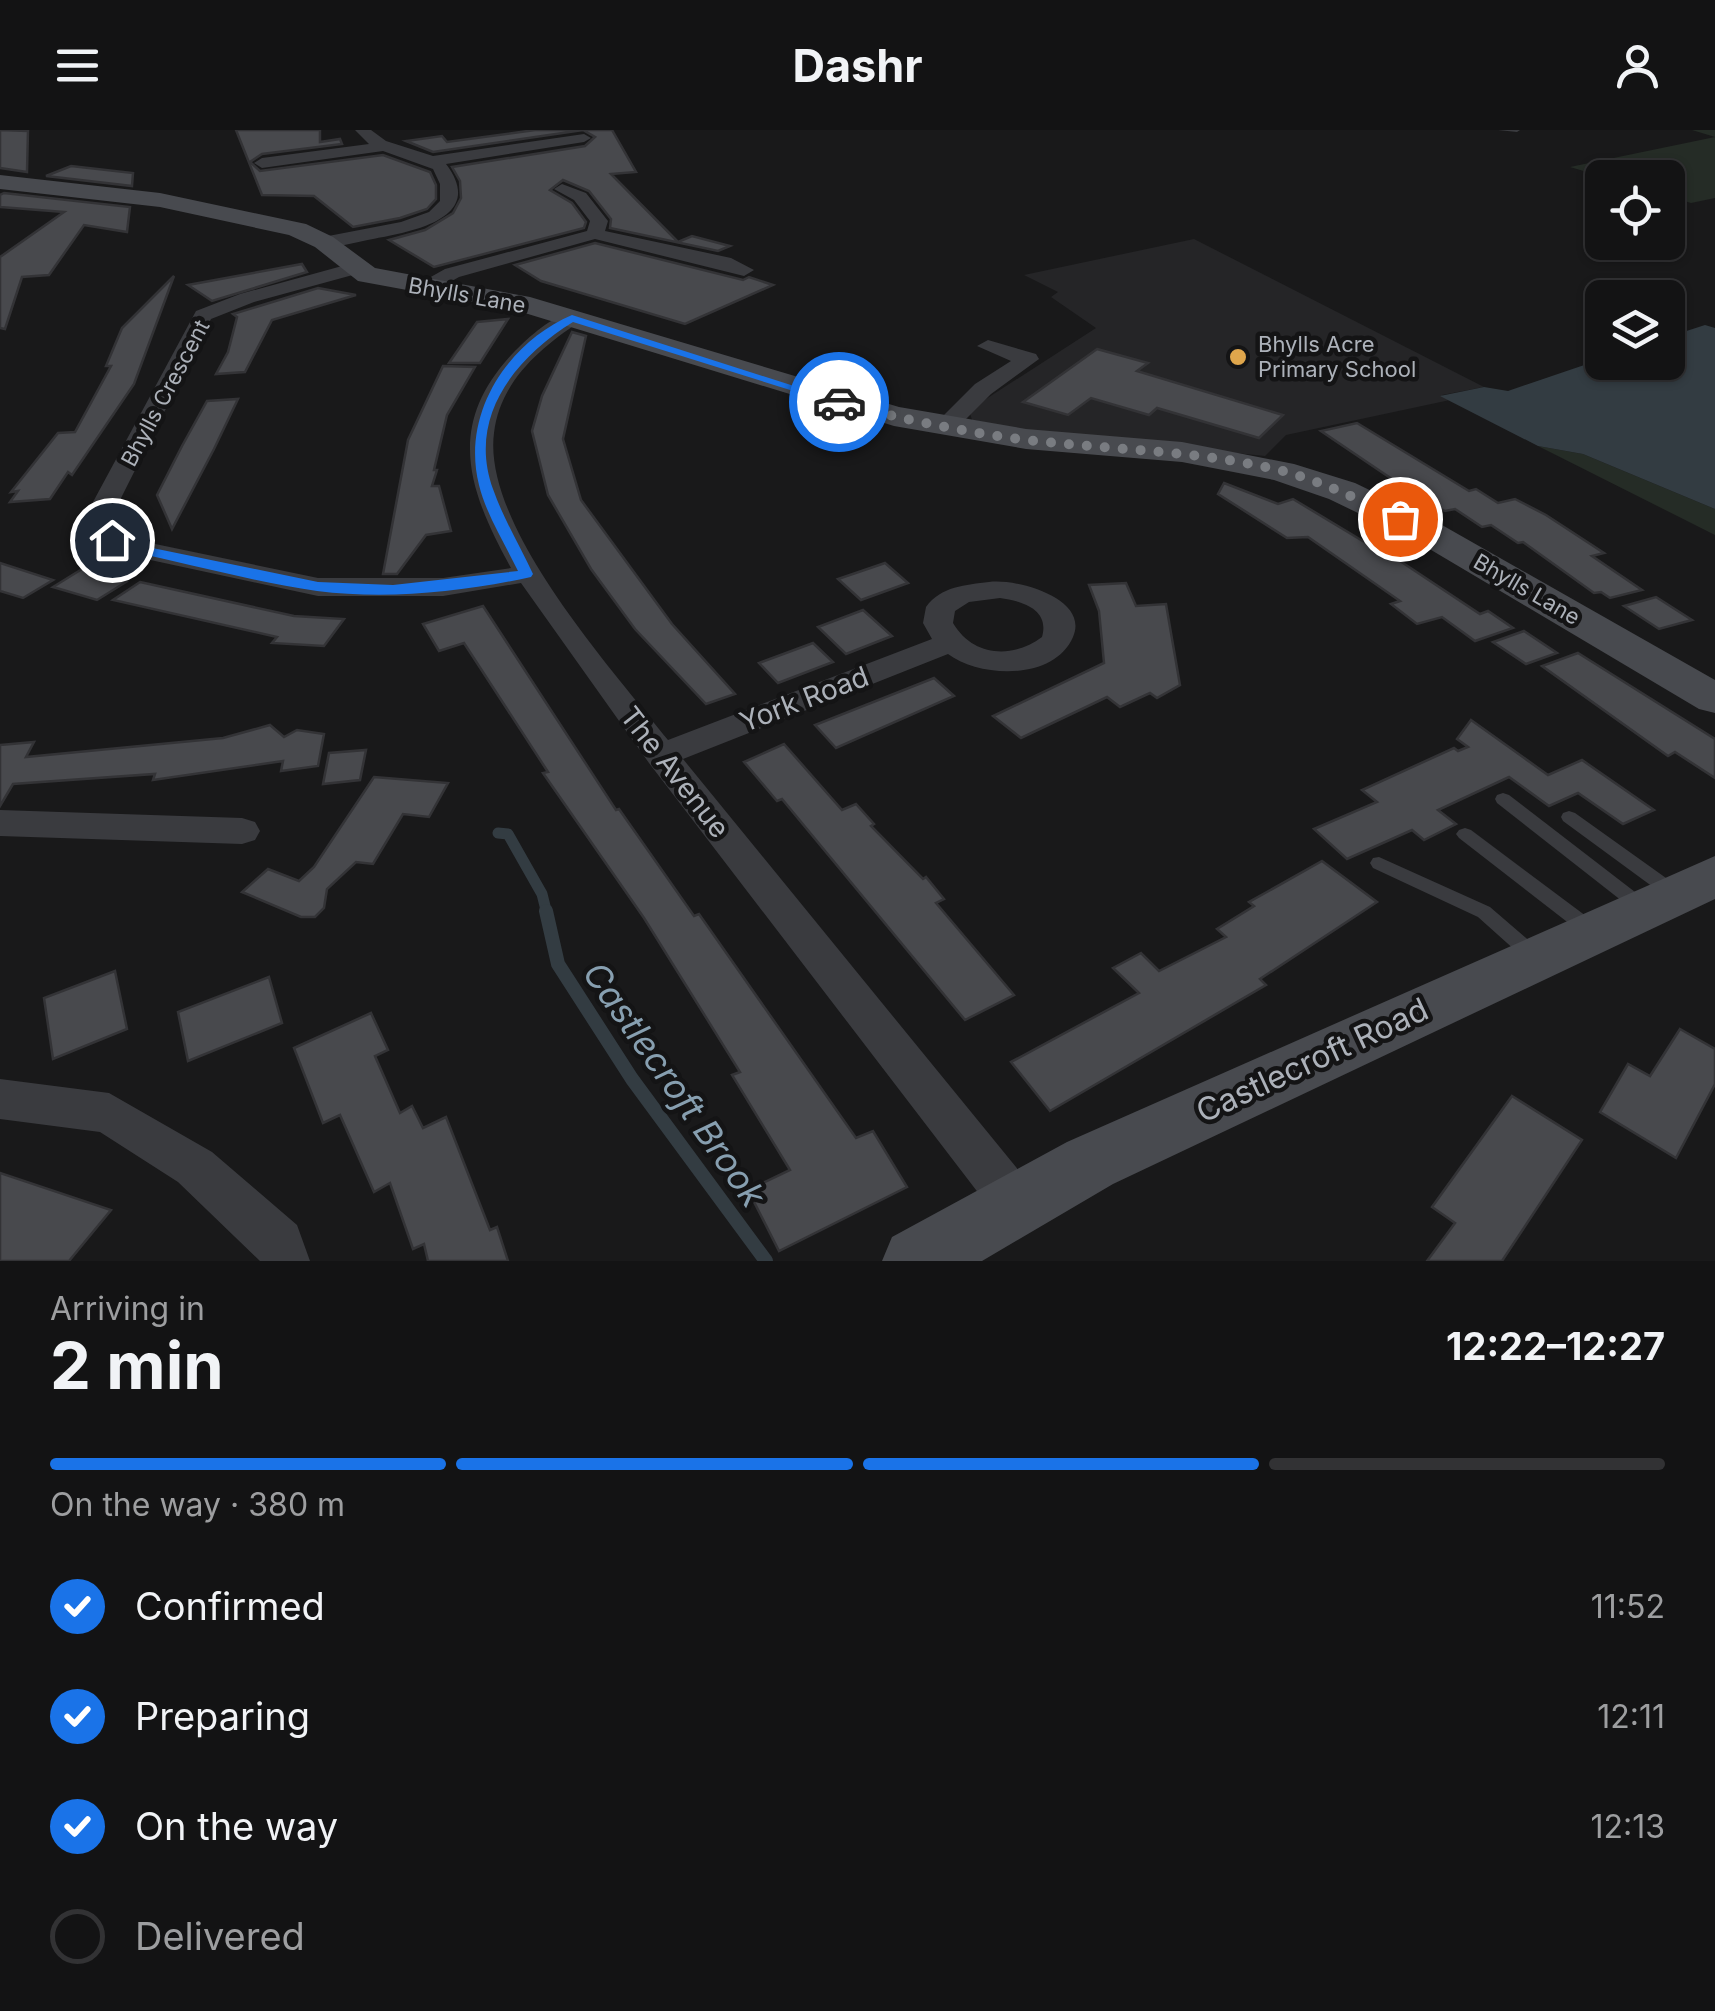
<!DOCTYPE html>
<meta charset="utf-8">
<style>
body{margin:0;font-family:Inter,sans-serif;background:#1c1c1d;color:#f1f3f6;height:100vh;display:flex;flex-direction:column;font-size:38px;white-space:nowrap}
*{box-sizing:border-box;margin:0}
p{font-size:32px;color:#9d9ea0}
.icon{flex:none;width:55px;height:55px;fill:none;stroke:currentColor;stroke-width:2;stroke-linecap:round;stroke-linejoin:round}
.map{position:relative;height:1131px;overflow:hidden}
.panel{display:flex;flex-direction:column;background:#131314;flex:1}
.panel>*{flex:none}
.tools{position:absolute;left:1585px;top:30px;display:grid;gap:20px}
.tools a{display:grid;place-items:center;width:100px;height:100px;border-radius:15px;background:#131314;box-shadow:0 2px 8px #0004,0 0 0 2px #323234;font-size:50px}
.pin{position:absolute;display:grid;place-items:center;width:85px;height:85px;color:#fff;margin:-42px;border:5px solid #fff;border-radius:50%;box-shadow:0 2px 10px #0007}
.courier{position:absolute;display:grid;place-items:center;width:100px;height:100px;margin:-50px;border:8px solid #1a73e8;border-radius:50%;background:#fff;color:#222;box-shadow:0 2px 12px #0007}
.headline em{font-style:normal;font-weight:700}
.headline div{display:flex;flex-direction:column-reverse}
.headline{display:flex;align-items:center;justify-content:space-between;height:170px;padding:0 50px}
h1{font-size:65px;font-weight:700;line-height:75px}
.bar{display:grid;grid-template-columns:repeat(4,1fr);gap:15px 10px;align-content:center;height:120px;padding:0 50px}
.bar i{height:12px;border-radius:8px;background:#323234}
.bar .selected{background:#1a73e8}
.bar p{grid-column:span 4}
ol{padding:0 50px;list-style:none}
li{display:flex;align-items:center;gap:30px;height:110px}
li p{margin-inline-start:auto}
li .icon{padding:10px;border-radius:50%;background:#1a73e8;color:#fff;stroke-width:4}
li:last-child{color:#9d9ea0}
li i{width:55px;height:55px;border:5px solid #323234;border-radius:50%}
header{display:flex;justify-content:space-between;align-items:center;height:130px;padding:0 50px;background:#131314;font-size:45px;font-weight:700}
.map>svg:first-child{display:block}
.built{fill:#252527}
.green{fill:#252c26}
.water{fill:#333c42}
.lines{fill:none;stroke-linecap:round;stroke-linejoin:round}
.stream-far1{stroke:#333c42;stroke-width:11}
.stream{stroke:#333c42;stroke-width:14}
.building{fill:#48494d;stroke:#333336;stroke-width:2.5}
.lane{fill:#3a3b3f;fill-rule:evenodd}
.street{fill:#3a3b3f;fill-rule:evenodd}
.secondary{fill:#484a4f;fill-rule:evenodd}
.route{fill:#1a73e8}
.done{stroke:#797c81;stroke-width:10;stroke-dasharray:0 18}
.poi-dot{fill:#dfa64c;stroke:#141415;stroke-width:4}
.labels{text-anchor:middle;dominant-baseline:central;stroke-width:9;stroke-linejoin:round;paint-order:stroke}
.far-street-label{font-size:22px;fill:#acb1b9;stroke:#141415}
.far-poi-label{font-size:22px;fill:#acb1b9;stroke:#141415;text-anchor:start}
.street-label{font-size:28px;fill:#acb1b9;stroke:#141415}
.near-street-label{font-size:32px;fill:#acb1b9;stroke:#141415}
.near-water-label{font-size:35px;font-style:italic;fill:#879fb0;stroke:#141415}
</style>
<header><svg class="icon" aria-label="menu" viewBox="0 0 24 24"><path d="M4 6h16M4 12h16M4 18h16"/></svg>Dashr<svg class="icon" aria-label="person" viewBox="0 0 24 24"><circle cx="12" cy="8" r="4"/><path d="M4 21q1-7 8-7t8 7"/></svg></header>
<div class="map">
<svg width="1715" height="1131" viewBox="0 0 1715 1131">
<rect width="100%" height="100%" fill="#19191a"/>
<polygon class="built" points="1194,109 1484,257 1442,265 1450,270 1286,305 1265,326 1048,304 972,290 969,280 1096,198 1051,167 1058,162 1024,145"/>
<g class="green">
<polygon points="1692,0 1715,0 1715,68 1691,73 1668,66 1668,48 1604,47 1570,37 1715,7"/>
<polygon points="1538,316 1583,324 1715,379 1715,405"/>
</g>
<polygon class="water" points="1705,195 1715,198 1715,379 1583,324 1538,316 1440,266 1484,257 1508,261 1602,229 1602,232 1668,232 1668,207"/>
<g class="lines">
<polyline class="stream-far1" points="498,703 508,704 542,764 547,784"/>
<polyline class="stream" points="546,781 558,834 632,949 766,1131"/>
</g>
<g class="building">
<polygon points="0,0 28,1 27,42 0,38"/>
<polygon points="236,0 320,0 320,12 340,9 342,14 262,24 250,32 260,41 383,25 430,42 436,55 436,69 427,79 400,88 353,97 314,66 262,65"/>
<polygon points="535,0 612,0 636,42 611,44 678,112 692,106 730,116 718,121 610,98 611,89 589,61 563,50 550,60 572,73 586,92 584,98 434,137 389,110 425,100 453,83 461,68 460,51 452,37 585,16 595,7 583,0 433,22 406,11 442,6 447,12"/>
<polygon points="71,36 133,43 132,56 46,46"/>
<polygon points="4,63 130,77 127,102 84,95 49,145 22,147 5,199 0,198 0,127 64,82 0,77 0,65"/>
<polygon points="595,113 743,150 749,147 773,155 685,194 541,151 515,135"/>
<polygon points="302,134 307,142 212,171 188,155"/>
<polygon points="174,146 134,254 72,345 68,342 50,369 10,372 18,361 11,362 58,303 75,302 111,236 106,236 122,198"/>
<polygon points="318,158 356,165 272,190 245,242 216,244 228,222 237,187 233,184"/>
<polygon points="508,189 480,233 449,233 477,192"/>
<polygon points="572,202 586,206 563,309 581,370 672,494 735,564 706,574 635,499 591,439 548,365 532,301 542,266"/>
<polygon points="1097,219 1148,233 1137,241 1283,285 1259,308 1157,278 1149,285 1091,268 1068,285 1023,272"/>
<polygon points="443,236 475,237 447,285 434,340 437,340 432,356 439,356 451,401 426,405 397,444 383,444 408,310"/>
<polygon points="238,269 214,319 172,399 157,365 182,316 207,271"/>
<polygon points="1357,293 1469,361 1476,359 1498,373 1515,369 1546,385 1604,423 1592,426 1642,460 1610,468 1601,462 1594,463 1523,412 1518,413 1491,395 1482,397 1455,379 1445,381 1420,368 1321,301"/>
<polygon points="1224,353 1278,374 1293,369 1381,422 1385,421 1480,484 1488,481 1513,498 1475,511 1442,487 1417,494 1391,474 1400,471 1308,407 1287,408 1218,364"/>
<polygon points="0,433 53,450 23,468 0,461"/>
<polygon points="885,433 908,453 861,470 838,449"/>
<polygon points="82,439 126,452 97,470 53,457"/>
<polygon points="140,452 294,486 344,489 324,516 272,513 277,507 113,470"/>
<polygon points="1126,453 1136,476 1166,474 1180,555 1157,568 1150,563 1120,577 1107,567 1021,608 993,586 1104,533 1099,481 1089,455"/>
<polygon points="1656,467 1692,490 1659,499 1624,476"/>
<polygon points="483,476 616,680 619,679 694,786 699,784 856,1008 873,1001 907,1057 779,1121 748,1060 790,1040 732,945 740,942 644,788 543,643 548,642 464,513 439,521 423,494"/>
<polygon points="863,480 892,506 846,524 818,497"/>
<polygon points="1524,501 1557,523 1526,534 1493,512"/>
<polygon points="813,513 833,532 778,553 759,533"/>
<polygon points="1578,523 1715,609 1715,648 1675,622 1668,626 1542,536"/>
<polygon points="934,548 954,566 836,618 815,595"/>
<polygon points="1471,590 1548,645 1582,630 1654,680 1623,694 1578,663 1549,676 1509,647 1438,680 1456,694 1424,710 1412,700 1347,729 1314,699 1377,672 1362,660 1454,618 1458,621 1468,617 1457,609"/>
<polygon points="270,595 284,607 297,600 324,604 318,636 281,641 283,631 153,650 155,644 13,654 0,676 0,615 34,612 26,627 223,608"/>
<polygon points="784,614 842,680 856,674 874,694 871,696 923,749 926,747 944,769 936,773 1014,865 965,890 782,669 777,671 744,632"/>
<polygon points="366,620 360,650 323,654 329,623"/>
<polygon points="374,647 448,653 429,687 403,684 373,734 356,732 327,759 324,778 315,787 301,787 242,762 268,739 299,751 314,737"/>
<polygon points="1322,731 1377,772 1260,849 1266,855 1050,981 1011,932 1139,863 1113,838 1141,823 1159,841 1226,807 1217,799 1254,776 1249,772"/>
<polygon points="115,841 127,899 53,929 44,868"/>
<polygon points="269,847 282,893 188,931 178,882"/>
<polygon points="371,883 388,920 375,926 400,983 412,976 423,998 446,987 490,1100 497,1097 508,1131 428,1131 424,1114 413,1119 390,1053 374,1062 340,985 323,993 294,918"/>
<polygon points="1680,899 1715,919 1715,954 1676,1028 1600,982 1628,934 1650,946"/>
<polygon points="1512,966 1582,1010 1502,1131 1427,1131 1455,1093 1432,1077"/>
<polygon points="0,1043 111,1080 69,1131 0,1131"/>
</g>
<g class="lines">
<g class="lane">
<polygon points="1498,0 1520,0 1517,2"/>
<polygon points="1503,663 1509,665 1648,772 1651,777 1648,782 1642,784 1636,782 1497,673 1495,669 1497,665"/>
<polygon points="1569,681 1575,683 1680,758 1683,763 1680,768 1674,770 1668,768 1563,691 1561,687 1563,683"/>
<polygon points="1465,698 1471,700 1598,795 1600,800 1598,805 1591,807 1584,805 1459,708 1456,704 1459,700"/>
<polygon points="1379,727 1490,777 1540,820 1542,825 1540,830 1533,832 1526,830 1478,787 1373,738 1370,733 1373,728"/>
</g>
<g class="street">
<path d="M355 0H371L386 11 433 26 584 4 591 8 584 12 446 34C488 89 410 102 373 109 356 112 335 119 318 116V108L401 92 429 82 440 71V54L433 39 383 21 262 38 254 33 262 28 369 14Z"/>
<polygon points="562,54 586,63 608,91 605,101 731,128 754,140 744,146 595,109 459,147 434,161 420,161 420,153 445,139 587,101 590,91 574,70 554,59"/>
<path d="M353 133 363 139 360 143 254 172 211 189 119 372 112 389 120 401 136 410 318 448H443L511 438C467 358 445 294 515 221 530 206 551 187 572 182L582 188 579 192C539 219 500 252 494 303 482 396 613 540 668 610L932 509 923 493 926 477C941 456 966 455 989 452 1015 448 1090 468 1073 507 1054 551 980 548 948 524L683 629 1033 1058 1040 1074 1033 1090 1016 1097 999 1090 649 633 521 453 443 466H318L118 423 97 409 86 389 93 372 196 181 240 164ZM1000 468C1022 471 1050 479 1042 507 1013 529 973 527 953 493L955 481 969 472Z"/>
<polygon points="988,210 1036,224 1039,229 991,264 954,301 938,301 934,296 938,291 975,254 1011,231 977,216"/>
<polygon points="0,680 242,688 255,692 260,701 255,710 242,714 0,706"/>
<polygon points="0,949 109,963 212,1022 297,1095 310,1131 260,1131 178,1052 100,1002 0,989"/>
</g>
<g class="secondary">
<polygon points="0,45 160,63 306,94 333,107 375,138 530,167 899,277 1026,299 1182,312 1294,334 1355,353 1442,395 1715,550 1715,583 1699,579 1416,411 1329,369 1274,350 1182,332 1026,319 894,296 515,180 358,151 315,117 289,105 160,77 0,59"/>
<polygon points="1715,726 1715,769 1113,1054 982,1131 882,1131 892,1107 1067,1012"/>
</g>
</g>
<path class="route" d="M572 185 844 272 835 274 573 192C515 228 467 287 493 359 503 388 520 416 533 444L531 447C463 462 387 470 317 461 254 452 191 434 128 421L105 410 112 405 133 414 318 452 393 455 518 441C505 414 486 384 479 355 461 284 507 213 572 185Z"/>
<g class="lines">
<path class="done" d="M839 272C900 289 963 302 1027 310 1112 320 1195 320 1279 340 1321 351 1360 370 1400 389"/>
</g>
<circle class="poi-dot" cx="1238" cy="227" r="10"/>
<g class="labels">
<g class="far-street-label">
<text transform="translate(467 165) rotate(10)">Bhylls Lane</text>
<text transform="translate(165 263) rotate(-62)">Bhylls Crescent</text>
<text transform="translate(1527 459) rotate(30)">Bhylls Lane</text>
</g>
<g class="far-poi-label">
<text x="1258" y="214">Bhylls Acre<tspan x="1258" dy="25">Primary School</tspan></text>
</g>
<g class="street-label">
<text transform="translate(804 569) rotate(-21)">York Road</text>
<text transform="translate(675 642) rotate(52)">The Avenue</text>
</g>
<g class="near-street-label">
<text transform="translate(1312 930) rotate(-25)">Castlecroft Road</text>
</g>
<g class="near-water-label">
<text transform="translate(675 954) rotate(55)">Castlecroft Brook</text>
</g>
</g>
</svg>
<div class="tools">
<a><svg class="icon" aria-label="locate" viewBox="0 0 24 24"><circle cx="12" cy="12" r="6"/><path d="M12 2v4M12 18v4M2 12h4M18 12h4"/></svg></a>
<a><svg class="icon" aria-label="layers" viewBox="0 0 24 24"><path d="M12 4l9 5-9 5-9-5zM3 14l9 5 9-5"/></svg></a>
</div>
<div class="pin" style="left:1400px;top:389px;background:#ea580c"><svg class="icon" aria-label="bag" viewBox="0 0 24 24"><path d="M5 8h14l-1 12H6zM9 8a3 3 0 0 1 6 0"/></svg></div>
<div class="pin" style="left:112px;top:410px;background:#1f2937"><svg class="icon" aria-label="home" viewBox="0 0 24 24"><path d="M3 11l9-7 9 7M6 9v11h12V9"/></svg></div>
<div class="courier" style="left:839px;top:272px"><svg class="icon" aria-label="car" viewBox="0 0 24 24"><path d="M5 17H2v-5l4-1 3-4h7l3 4 3 1v5h-3M9 17h6M6 11h13"/><circle cx="7" cy="17" r="2"/><circle cx="17" cy="17" r="2"/></svg></div>
</div>
<section class="panel">
<div class="headline"><div><h1>2 min</h1><p>Arriving in</p></div><em>12:22–12:27</em></div>
<div class="bar"><i class="selected"></i><i class="selected"></i><i class="selected"></i><i></i><p>On the way · 380 m</p></div>
<ol>
<li><svg class="icon" aria-label="check" viewBox="0 0 24 24"><path d="M5 12l5 5 9-10"/></svg>Confirmed<p>11:52</p></li>
<li><svg class="icon" aria-label="check" viewBox="0 0 24 24"><path d="M5 12l5 5 9-10"/></svg>Preparing<p>12:11</p></li>
<li><svg class="icon" aria-label="check" viewBox="0 0 24 24"><path d="M5 12l5 5 9-10"/></svg>On the way<p>12:13</p></li>
<li><i></i>Delivered</li>
</ol>
</section>
